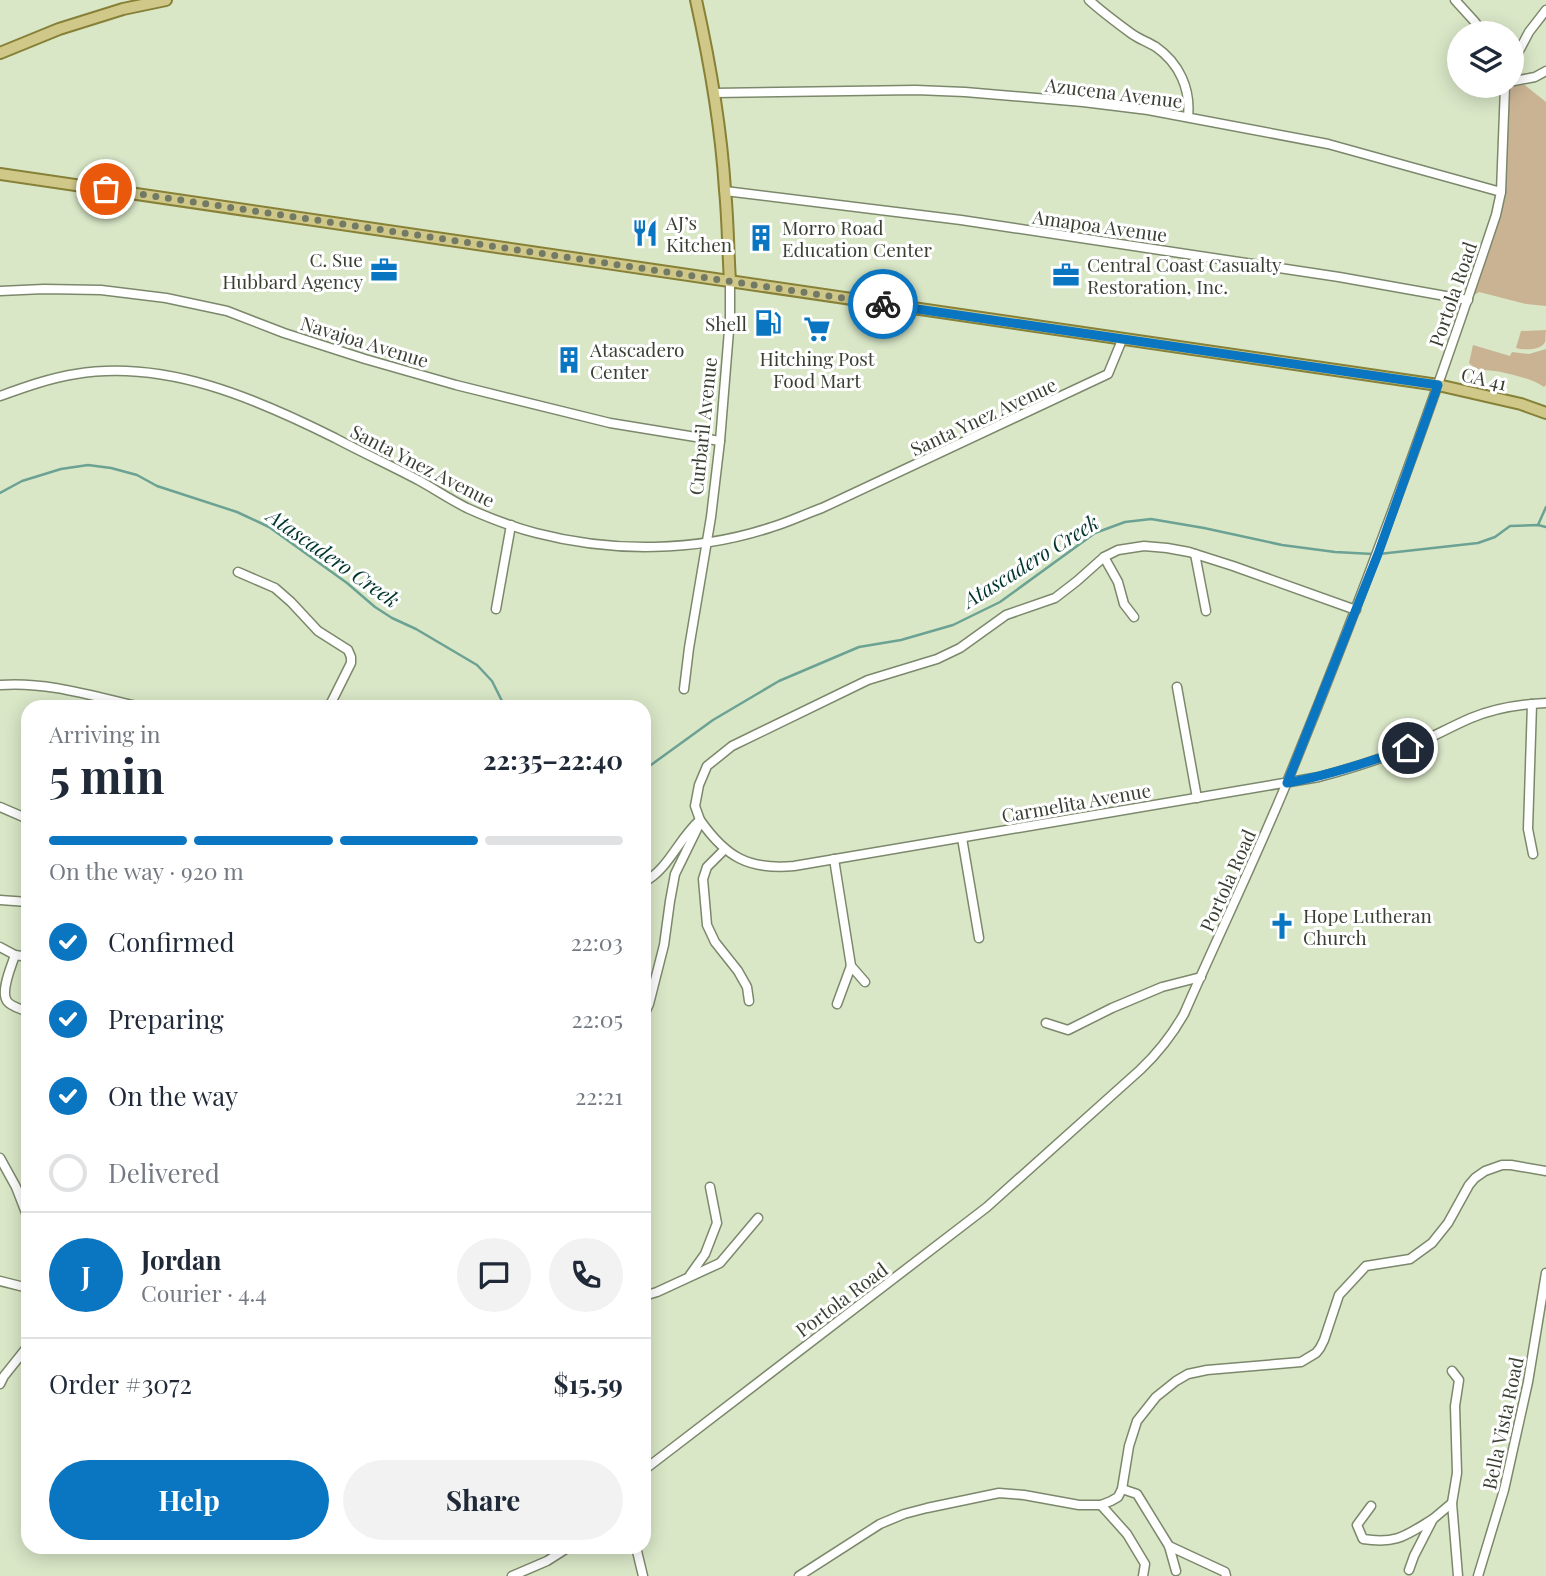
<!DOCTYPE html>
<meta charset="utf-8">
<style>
body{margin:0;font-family:"Playfair Display",serif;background:#f2f2f3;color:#1f2937;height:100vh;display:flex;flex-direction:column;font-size:26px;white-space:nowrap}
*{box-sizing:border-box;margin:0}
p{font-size:23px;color:#747a83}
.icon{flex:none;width:38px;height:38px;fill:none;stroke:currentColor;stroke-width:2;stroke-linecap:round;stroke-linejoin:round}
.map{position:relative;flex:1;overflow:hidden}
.drawer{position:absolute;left:21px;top:700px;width:630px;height:854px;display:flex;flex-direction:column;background:#fff;border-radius:21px;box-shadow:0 4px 18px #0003}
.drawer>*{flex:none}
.tools{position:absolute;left:1447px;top:21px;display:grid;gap:14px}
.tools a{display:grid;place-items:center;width:77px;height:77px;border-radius:50%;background:#fff;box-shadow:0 4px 18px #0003;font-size:35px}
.pin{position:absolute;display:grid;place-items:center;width:60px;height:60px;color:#fff;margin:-30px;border:4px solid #fff;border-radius:50%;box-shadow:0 2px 7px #0007}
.courier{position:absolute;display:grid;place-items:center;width:70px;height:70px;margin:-35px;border:5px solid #0a75c0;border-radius:50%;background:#fff;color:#222;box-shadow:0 2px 9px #0007}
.overview em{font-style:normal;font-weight:700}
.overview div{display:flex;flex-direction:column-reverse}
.overview{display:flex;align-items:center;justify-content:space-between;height:119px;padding:0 28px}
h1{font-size:46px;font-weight:700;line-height:52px}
.bar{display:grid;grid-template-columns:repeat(4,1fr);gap:10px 7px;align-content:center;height:84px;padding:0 28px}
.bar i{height:9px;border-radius:5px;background:#e0e1e3}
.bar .current{background:#0a75c0}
.bar p{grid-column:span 4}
.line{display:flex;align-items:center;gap:18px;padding:0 28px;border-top:2px solid #e0e1e3}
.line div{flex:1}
.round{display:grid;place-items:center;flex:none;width:74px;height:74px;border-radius:37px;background:#f2f2f3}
ol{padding:0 28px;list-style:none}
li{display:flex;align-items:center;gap:21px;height:77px}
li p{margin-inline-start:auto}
li .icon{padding:7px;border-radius:50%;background:#0a75c0;color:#fff;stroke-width:4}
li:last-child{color:#747a83}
li i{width:38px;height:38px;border:4px solid #e0e1e3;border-radius:50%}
.action{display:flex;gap:14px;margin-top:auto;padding:14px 28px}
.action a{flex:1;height:80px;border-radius:42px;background:#0a75c0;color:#fff;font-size:28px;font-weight:700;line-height:80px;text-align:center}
.action a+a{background:#f2f2f3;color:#1f2937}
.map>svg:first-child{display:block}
.green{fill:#c9b393}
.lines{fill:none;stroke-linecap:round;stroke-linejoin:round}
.stream{stroke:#6ba293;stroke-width:2.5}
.minor-casing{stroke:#7c886b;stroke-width:11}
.major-casing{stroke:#878037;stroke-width:14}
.minor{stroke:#fff;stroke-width:8}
.major{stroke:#d0c888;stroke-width:10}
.done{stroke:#727a66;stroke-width:7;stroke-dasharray:0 12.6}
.route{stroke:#0a75c0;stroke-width:9}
.labels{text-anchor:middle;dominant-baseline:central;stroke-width:6;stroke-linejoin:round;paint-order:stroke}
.street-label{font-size:19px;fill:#3a3f32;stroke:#fff}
.poi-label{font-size:19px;fill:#3a3f32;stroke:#fff;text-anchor:start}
.water-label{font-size:21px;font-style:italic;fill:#00352b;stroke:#fff}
</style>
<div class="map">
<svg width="1546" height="1576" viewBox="0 0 1546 1576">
<rect width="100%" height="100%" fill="#d9e7c7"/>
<g class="green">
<polygon points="1512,75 1546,102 1546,306 1526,304 1479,292 1468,299 1502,191 1506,86 1512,86"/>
<path d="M1546 330C1545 334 1546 339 1545 342 1541 351 1523 350 1516 348L1521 331Z"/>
<path d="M1473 345 1510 356 1512 352 1529 354 1546 349V385L1544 387C1531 378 1516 376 1501 372 1489 369 1479 373 1469 363Z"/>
</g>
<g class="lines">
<g class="stream">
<polyline points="0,493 22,481 61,469 88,465 111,468 137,475 157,486 237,512 269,527 347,583 375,607 392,618 416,629 477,665 492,681 505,707"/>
<polyline points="1538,525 1546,507"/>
<polyline points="1379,554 1478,543 1495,537 1510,526 1538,525 1546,527"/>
<polyline points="644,770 713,720 779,681 859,647 901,640 953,625 1000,602 1095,533 1125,522 1151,519 1204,528 1282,545 1335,552 1373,554"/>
</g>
<defs>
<g id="minor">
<path d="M1089 0C1102 12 1117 23 1132 34 1139 39 1148 42 1156 47 1179 63 1191 89 1188 117"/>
<polyline points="1455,0 1475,22 1483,33"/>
<polyline points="1512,64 1529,32 1546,10"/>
<polyline points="1512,77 1514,81 1535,77 1546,71"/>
<polyline points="714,93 916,90 965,92 1083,102 1148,110 1328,144 1501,192"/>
<polyline points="725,191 961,220 1339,277 1468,300"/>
<polyline points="0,291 44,289 101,290 166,298 227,311 284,333 365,359 456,385 610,423 720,441"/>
<path d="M0 396C25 387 50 378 76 374 166 359 257 399 335 438 363 453 392 466 420 481 436 490 451 500 467 508 489 518 513 527 536 533 613 553 697 552 772 527 789 522 805 514 822 508L1108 374 1122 340"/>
<polyline points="1195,554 1206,611"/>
<polyline points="1104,557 1118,582 1124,604 1134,617"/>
<polyline points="238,572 275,588 291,602 318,631 348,650 351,657 351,663 329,707"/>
<polyline points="496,609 511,525"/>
<path d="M0 685C47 681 96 697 141 707"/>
<polyline points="1177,687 1197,798"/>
<polyline points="684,689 689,648 711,517 720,441 730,318 730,281"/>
<polyline points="1532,704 1528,829 1533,854"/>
<polyline points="0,807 28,819"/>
<polyline points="962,838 979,938"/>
<polyline points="725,849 707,867 703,879 707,925 715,942 738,971 747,987 749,1001"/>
<polyline points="834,859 851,966 837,1004"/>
<path d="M644 882C668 870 679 838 700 820 726 857 748 870 794 866L1319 777C1349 769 1378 760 1407 748 1429 739 1450 727 1471 718 1495 708 1521 704 1546 703"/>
<polyline points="0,900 28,902"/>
<polyline points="0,947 15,955 28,957"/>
<path d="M15 955C12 965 0 991 7 1001 11 1007 22 1009 28 1012"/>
<polyline points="851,966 865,982"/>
<polyline points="644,1015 649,1004 664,945 670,901 675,874 698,827 700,820 695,806 699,785 707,766 732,746 868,680 937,659 960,648 1006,615 1055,598 1077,581 1104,557 1118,550 1144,546 1167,548 1189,552 1233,566 1356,610"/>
<polyline points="1046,1023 1068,1030 1112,1008 1162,987 1201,977"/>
<polyline points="0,1158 16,1187 28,1218"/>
<polyline points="690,1275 705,1254 717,1223 710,1187"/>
<polyline points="0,1281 28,1288"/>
<polyline points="644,1296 657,1292 720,1263 758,1218"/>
<polyline points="1452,1371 1459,1380 1455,1406 1457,1473 1452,1503 1458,1576"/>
<polyline points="0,1384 4,1376 28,1346"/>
<path d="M644 1470 987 1207 1140 1070C1158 1053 1172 1035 1184 1014 1218 936 1255 860 1287 782 1364 595 1432 407 1496 215L1501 192 1505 86"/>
<polyline points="1122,1489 1137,1494 1169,1546 1176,1571"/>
<polyline points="1101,1505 1127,1534 1145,1564 1143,1576"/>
<path d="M1371 1506 1357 1525 1363 1539C1397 1544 1405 1536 1433 1519"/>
<polyline points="1169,1546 1225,1572 1226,1576"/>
<polyline points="636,1547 643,1576"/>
<polyline points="1409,1570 1414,1556 1433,1519 1452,1503"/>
<polyline points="512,1576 547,1561 569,1547"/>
<polyline points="799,1576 880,1524 904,1514 927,1508 999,1493 1024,1495 1079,1505 1101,1505 1111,1501 1118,1497 1122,1489 1129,1446 1137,1421 1156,1397 1176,1381 1188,1374 1207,1370 1301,1362 1316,1353 1320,1348 1324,1340 1339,1295 1353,1280 1366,1266 1410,1259 1432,1243 1448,1223 1469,1185 1475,1178 1485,1171 1502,1165 1511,1165 1546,1171"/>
<polyline points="1478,1576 1504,1490 1528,1382 1546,1273"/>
</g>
<g id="major">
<path d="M696 0C710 63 721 126 725 190 728 220 728 251 730 281"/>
<polyline points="0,53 59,29 123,9 166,0"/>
<polyline points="0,174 1438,385 1521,404 1546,413"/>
</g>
</defs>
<use href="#minor" class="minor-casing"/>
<use href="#major" class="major-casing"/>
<use href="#minor" class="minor"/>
<use href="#major" class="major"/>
</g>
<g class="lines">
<polyline class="done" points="106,189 883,304"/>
<path class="route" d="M883 304 1438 385 1378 554 1287 783C1330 775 1367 763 1408 748"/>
</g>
<defs>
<symbol id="restaurant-bare" viewBox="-9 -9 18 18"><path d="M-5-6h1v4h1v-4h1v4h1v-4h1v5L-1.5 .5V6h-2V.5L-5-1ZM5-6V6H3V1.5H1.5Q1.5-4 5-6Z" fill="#0a75c0" stroke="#fff" stroke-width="2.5" paint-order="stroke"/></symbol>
<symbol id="building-bare" viewBox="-9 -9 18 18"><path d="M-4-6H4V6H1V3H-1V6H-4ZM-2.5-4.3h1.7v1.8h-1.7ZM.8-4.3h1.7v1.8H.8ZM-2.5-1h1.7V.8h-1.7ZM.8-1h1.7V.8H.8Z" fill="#0a75c0" stroke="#fff" stroke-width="2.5" paint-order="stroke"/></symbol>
<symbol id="office-bare" viewBox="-9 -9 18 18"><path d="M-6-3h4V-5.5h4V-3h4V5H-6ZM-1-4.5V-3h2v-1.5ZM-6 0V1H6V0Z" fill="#0a75c0" stroke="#fff" stroke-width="2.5" paint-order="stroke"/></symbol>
<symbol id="fuel-bare" viewBox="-9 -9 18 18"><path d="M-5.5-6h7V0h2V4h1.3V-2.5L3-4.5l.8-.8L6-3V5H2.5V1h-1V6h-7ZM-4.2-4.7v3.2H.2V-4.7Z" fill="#0a75c0" stroke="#fff" stroke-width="2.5" paint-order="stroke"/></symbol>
<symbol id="supermarket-bare" viewBox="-9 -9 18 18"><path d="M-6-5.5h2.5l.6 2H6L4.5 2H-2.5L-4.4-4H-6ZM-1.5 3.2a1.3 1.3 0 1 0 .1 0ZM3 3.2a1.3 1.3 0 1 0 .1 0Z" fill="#0a75c0" stroke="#fff" stroke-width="2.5" paint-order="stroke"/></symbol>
<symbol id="church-bare" viewBox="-9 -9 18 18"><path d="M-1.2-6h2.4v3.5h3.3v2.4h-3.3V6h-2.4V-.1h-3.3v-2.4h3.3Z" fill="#0a75c0" stroke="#fff" stroke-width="2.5" paint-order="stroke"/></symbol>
</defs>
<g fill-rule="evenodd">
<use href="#restaurant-bare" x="626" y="214" width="38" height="38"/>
<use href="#building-bare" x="742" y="219" width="38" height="38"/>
<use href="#office-bare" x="365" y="251" width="38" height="38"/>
<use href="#office-bare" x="1047" y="256" width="38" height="38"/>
<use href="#fuel-bare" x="749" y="304" width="38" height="38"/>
<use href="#supermarket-bare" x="798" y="310" width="38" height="38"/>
<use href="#building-bare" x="550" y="341" width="38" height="38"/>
<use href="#church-bare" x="1263" y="907" width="38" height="38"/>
</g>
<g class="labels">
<g class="street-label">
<text transform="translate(1114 92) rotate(7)">Azucena Avenue</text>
<text transform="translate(1100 225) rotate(8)">Amapoa Avenue</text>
<text transform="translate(1452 294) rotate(-71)">Portola Road</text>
<text transform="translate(365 341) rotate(17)">Navajoa Avenue</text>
<text transform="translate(1484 378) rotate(13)">CA 41</text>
<text transform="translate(983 416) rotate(-25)">Santa Ynez Avenue</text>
<text transform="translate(702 426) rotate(-84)">Curbaril Avenue</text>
<text transform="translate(423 465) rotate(27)">Santa Ynez Avenue</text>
<text transform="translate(1076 802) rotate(-10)">Carmelita Avenue</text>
<text transform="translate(1227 880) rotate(-66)">Portola Road</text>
<text transform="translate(841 1299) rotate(-37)">Portola Road</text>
<text transform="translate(1502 1423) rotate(-78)">Bella Vista Road</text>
</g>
<g class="poi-label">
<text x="666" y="222">AJ’s<tspan x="666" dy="22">Kitchen</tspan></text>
<text x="782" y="227">Morro Road<tspan x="782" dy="22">Education Center</tspan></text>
<text x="363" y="259" text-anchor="end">C. Sue<tspan x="363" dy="22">Hubbard Agency</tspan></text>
<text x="1087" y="264">Central Coast Casualty<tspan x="1087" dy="22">Restoration, Inc.</tspan></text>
<text x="747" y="323" text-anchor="end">Shell</text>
<text x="590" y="349">Atascadero<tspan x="590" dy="22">Center</tspan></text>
<text x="817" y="358" text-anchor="middle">Hitching Post<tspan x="817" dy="22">Food Mart</tspan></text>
<text x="1303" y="915">Hope Lutheran<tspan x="1303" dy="22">Church</tspan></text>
</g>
<g class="water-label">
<text transform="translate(334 557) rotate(35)">Atascadero Creek</text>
<text transform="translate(1030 560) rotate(-32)">Atascadero Creek</text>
</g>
</g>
</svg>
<div class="tools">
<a><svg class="icon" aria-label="layers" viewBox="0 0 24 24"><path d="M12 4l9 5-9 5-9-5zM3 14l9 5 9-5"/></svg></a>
</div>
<div class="pin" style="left:106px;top:189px;background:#ea580c"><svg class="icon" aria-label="bag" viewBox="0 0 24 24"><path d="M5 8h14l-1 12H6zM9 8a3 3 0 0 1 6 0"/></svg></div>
<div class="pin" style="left:1408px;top:748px;background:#1f2937"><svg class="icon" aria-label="home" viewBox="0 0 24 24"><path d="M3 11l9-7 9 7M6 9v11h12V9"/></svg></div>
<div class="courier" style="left:883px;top:304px"><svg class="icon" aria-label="bike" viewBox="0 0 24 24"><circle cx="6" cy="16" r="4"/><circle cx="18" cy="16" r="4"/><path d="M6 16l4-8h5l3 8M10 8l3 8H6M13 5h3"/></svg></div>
<section class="drawer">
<div class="overview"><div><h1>5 min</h1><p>Arriving in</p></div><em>22:35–22:40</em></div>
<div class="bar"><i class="current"></i><i class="current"></i><i class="current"></i><i></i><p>On the way · 920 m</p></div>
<ol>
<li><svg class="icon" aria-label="check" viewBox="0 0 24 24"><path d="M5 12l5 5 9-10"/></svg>Confirmed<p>22:03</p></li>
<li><svg class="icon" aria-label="check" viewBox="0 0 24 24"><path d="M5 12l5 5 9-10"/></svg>Preparing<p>22:05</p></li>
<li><svg class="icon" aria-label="check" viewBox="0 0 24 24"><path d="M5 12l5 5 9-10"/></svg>On the way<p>22:21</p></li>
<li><i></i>Delivered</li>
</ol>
<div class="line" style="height:126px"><b class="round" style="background:#0a75c0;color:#fff">J</b><div><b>Jordan</b><p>Courier · 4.4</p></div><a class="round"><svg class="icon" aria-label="chat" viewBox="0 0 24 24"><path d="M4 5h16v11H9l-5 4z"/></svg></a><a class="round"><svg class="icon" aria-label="phone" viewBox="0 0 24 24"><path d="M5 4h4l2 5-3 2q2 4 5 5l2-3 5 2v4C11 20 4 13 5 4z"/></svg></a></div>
<div class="line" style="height:91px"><div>Order #3072</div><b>$15.59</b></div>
<div class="action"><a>Help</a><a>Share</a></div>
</section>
</div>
